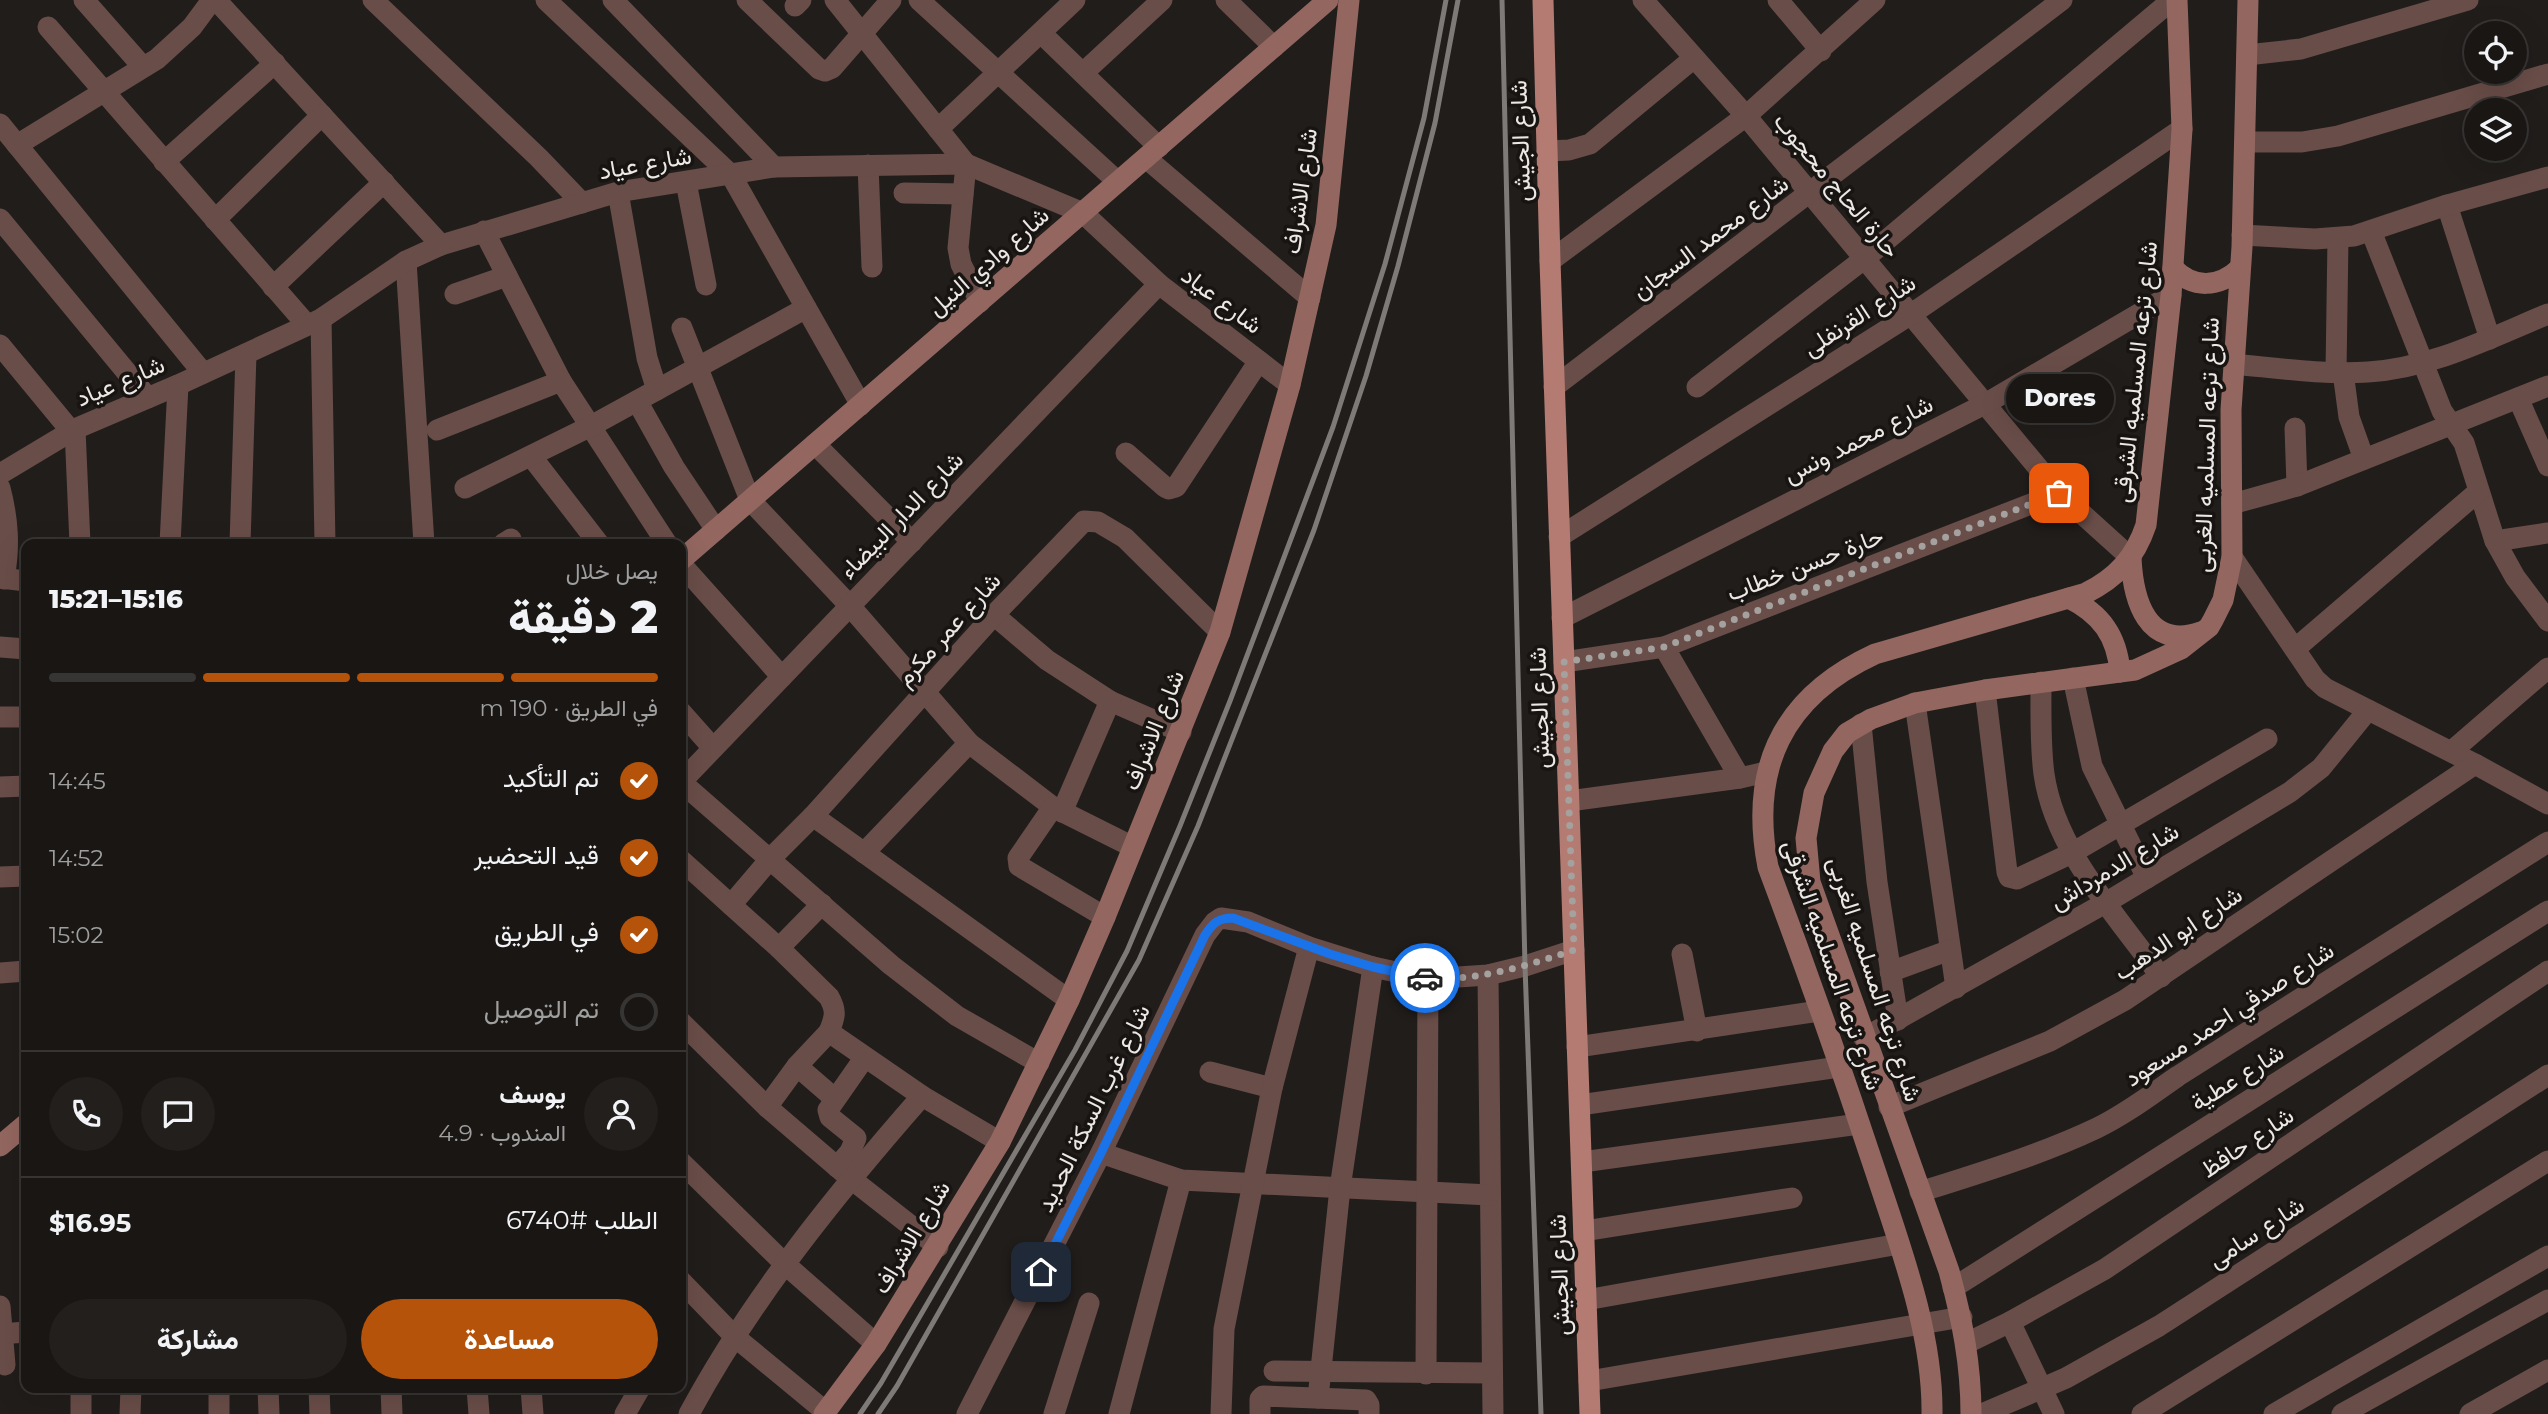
<!DOCTYPE html>
<html lang="ar">
<meta charset="utf-8">
<style>
body{margin:0;font-family:Montserrat,Vazirmatn,sans-serif;background:#221f1d;color:#f1f3f6;direction:rtl;height:100vh;display:flex;flex-direction:column;font-size:26px;white-space:nowrap}
*{box-sizing:border-box;margin:0}
p{font-size:23px;color:#9f9fa0}
.icon{flex:none;width:38px;height:38px;fill:none;stroke:currentColor;stroke-width:2;stroke-linecap:round;stroke-linejoin:round}
.map{position:relative;flex:1;overflow:hidden;direction:ltr}
.sheet{position:absolute;left:21px;top:539px;width:665px;height:854px;display:flex;flex-direction:column;background:#191614;border-radius:14px;box-shadow:0 7px 28px #0002,0 0 0 2px #373534;direction:rtl}
.sheet>*{flex:none}
.fabs{position:absolute;left:2464px;top:21px;display:grid;gap:14px}
.fabs a{display:grid;place-items:center;width:63px;height:63px;border-radius:50%;background:#191614;box-shadow:0 7px 28px #0002,0 0 0 2px #373534;font-size:35px}
.pin{position:absolute;display:grid;place-items:center;width:60px;height:60px;color:#fff;margin:-30px;border-radius:14px;box-shadow:0 4px 10px #0006}
.courier{position:absolute;display:grid;place-items:center;width:70px;height:70px;margin:-35px;border:5px solid #1a73e8;border-radius:50%;background:#fff;color:#222;box-shadow:0 2px 9px #0007}
.bubble{position:absolute;height:49px;border-radius:24px;background:#191614;box-shadow:0 7px 28px #0002,0 0 0 2px #373534;font-size:23px;font-weight:800;line-height:49px;text-align:center;direction:rtl}
.summary em{font-style:normal;font-weight:800}
.summary div{display:flex;flex-direction:column-reverse}
.summary{display:flex;align-items:center;justify-content:space-between;height:119px;padding:0 28px}
h1{font-size:46px;font-weight:800;line-height:52px}
.bar{display:grid;grid-template-columns:repeat(4,1fr);gap:10px 7px;align-content:center;height:84px;padding:0 28px}
.bar i{height:9px;border-radius:5px;background:#373534}
.bar .on{background:#b45309}
.bar p{grid-column:span 4}
.line{display:flex;align-items:center;gap:18px;padding:0 28px;border-top:2px solid #373534}
.line div{flex:1}
.round{display:grid;place-items:center;flex:none;width:74px;height:74px;border-radius:37px;background:#221f1d}
ol{padding:0 28px;list-style:none}
li{display:flex;align-items:center;gap:21px;height:77px}
li p{margin-inline-start:auto}
li .icon{padding:7px;border-radius:50%;background:#b45309;color:#fff;stroke-width:4}
li:last-child{color:#9f9fa0}
li i{width:38px;height:38px;border:4px solid #373534;border-radius:50%}
.action{display:flex;gap:14px;margin-top:auto;padding:14px 28px}
.action a{flex:1;height:80px;border-radius:42px;background:#b45309;color:#fff;font-size:28px;font-weight:800;line-height:80px;text-align:center}
.action a+a{background:#221f1d;color:#f1f3f6}
.map>svg:first-child{display:block}
.lines{fill:none;stroke-linecap:round;stroke-linejoin:round}
.street{stroke:#694d48;stroke-width:21}
.secondary{stroke:#936760;stroke-width:21}
.primary{stroke:#b47b72;stroke-width:21}
.rail{stroke:#7d7a78;stroke-width:5}
.done{stroke:#a4a19f;stroke-width:7;stroke-dasharray:0 12.6}
.route{stroke:#1a73e8;stroke-width:9}
.labels{text-anchor:middle;dominant-baseline:central;stroke-width:7;stroke-linejoin:round;paint-order:stroke}
.street-label{font-size:24px;fill:#ebe8e6;stroke:#171412}
</style>
<div class="map">
<svg width="2548" height="1414" viewBox="0 0 2548 1414">
<rect width="100%" height="100%" fill="#211d1b"/>
<g class="lines">
<g class="street">
<polyline points="84,0 143,67"/>
<polyline points="216,0 441,245"/>
<polyline points="373,0 539,158 582,203"/>
<polyline points="546,0 731,175 861,405"/>
<polyline points="613,0 774,167"/>
<polyline points="747,0 819,69 825,71 832,68 891,0"/>
<polyline points="835,0 966,164 958,248 961,264 980,302"/>
<polyline points="919,0 1118,182"/>
<polyline points="1226,0 1274,47"/>
<polyline points="1643,0 1746,116 2059,493 2131,558"/>
<polyline points="1778,0 1821,51"/>
<polyline points="795,6 801,0"/>
<polyline points="48,27 307,325"/>
<polyline points="1041,33 1159,147"/>
<polyline points="2247,55 2301,49 2468,0"/>
<polyline points="1083,73 1162,0"/>
<polyline points="0,124 203,373"/>
<polyline points="938,129 1075,0"/>
<polyline points="2245,142 2302,142 2338,136 2548,74"/>
<polyline points="17,145 157,59 192,27 212,0"/>
<polyline points="1547,151 1569,150 1590,144 1694,58"/>
<polyline points="1146,158 1310,298"/>
<polyline points="164,162 275,63"/>
<polyline points="868,165 872,267"/>
<polyline points="686,182 706,285"/>
<polyline points="618,192 647,358 657,390"/>
<polyline points="904,193 963,194"/>
<polyline points="2447,205 2490,339"/>
<polyline points="0,219 148,398"/>
<polyline points="215,220 322,115"/>
<polyline points="484,231 561,381 667,544"/>
<polyline points="2371,231 2442,411 2464,443 2495,541 2515,577 2548,621"/>
<polyline points="2242,235 2315,239 2354,236 2447,205 2548,177"/>
<polyline points="406,261 424,544"/>
<polyline points="1550,261 1746,116 1875,0"/>
<polyline points="273,287 384,182"/>
<polyline points="455,294 507,276"/>
<polyline points="321,319 325,544"/>
<polyline points="682,328 750,500 850,606 969,743 1053,807 1133,847"/>
<polyline points="0,345 71,431"/>
<path d="M2233 364C2277 368 2324 375 2368 372 2432 368 2490 338 2548 314"/>
<polyline points="2336,372 2338,238"/>
<polyline points="2343,372 2349,417 2364,459"/>
<polyline points="1554,387 2062,0"/>
<polyline points="1697,387 1864,259 2172,0"/>
<polyline points="2518,398 2548,466"/>
<polyline points="637,401 674,467 716,530"/>
<polyline points="2295,428 2297,486"/>
<polyline points="75,429 80,544"/>
<polyline points="437,430 561,381"/>
<polyline points="815,444 912,542"/>
<polyline points="1126,453 1165,487 1169,489 1176,487 1259,361"/>
<polyline points="531,456 599,544"/>
<polyline points="0,474 75,429 178,385 321,319 406,261 441,245 618,192 774,167 966,164 1083,213 1159,284 1290,385"/>
<path d="M0 488C8 519 10 546 4 579"/>
<polyline points="465,488 591,426 806,308"/>
<polyline points="2232,504 2297,486 2548,386"/>
<polyline points="1559,537 1910,315 2182,129"/>
<polyline points="2495,541 2548,533"/>
<polyline points="170,544 178,385"/>
<polyline points="240,544 246,354"/>
<polyline points="503,544 511,539"/>
<polyline points="2232,557 2315,679 2325,688 2475,764 2548,804"/>
<polyline points="681,564 782,677"/>
<polyline points="0,578 26,581"/>
<polyline points="994,615 1047,660 1110,701 1181,732"/>
<polyline points="1562,618 1985,404 2171,295"/>
<polyline points="0,647 26,649"/>
<polyline points="1664,647 1740,778"/>
<polyline points="2296,648 2479,491"/>
<polyline points="1564,662 1664,647 2059,493"/>
<polyline points="2073,678 2092,766 2147,878"/>
<path d="M2041 682C2041 713 2040 744 2044 774 2055 851 2117 915 2161 977"/>
<polyline points="1985,690 2007,872 2009,877 2017,879 2072,853 2267,739"/>
<polyline points="1915,703 1956,988"/>
<polyline points="681,712 713,748"/>
<polyline points="0,717 26,717"/>
<polyline points="1861,724 1877,882 1898,1020"/>
<polyline points="2452,751 2548,668"/>
<polyline points="681,782 1159,284"/>
<polyline points="681,782 891,965 957,1016 1039,1063"/>
<polyline points="0,787 26,786"/>
<polyline points="1569,801 1740,778 1766,772"/>
<polyline points="1053,807 1018,858 1019,866 1105,917"/>
<polyline points="1062,812 1110,701"/>
<polyline points="813,816 1069,1000"/>
<polyline points="864,853 969,743"/>
<path d="M681 860 779 948 829 997C837 1011 835 1017 829 1032L922 1096 1000 1142"/>
<polyline points="0,877 26,876"/>
<polyline points="731,905 771,858 813,816 994,615 1084,521 1098,522 1125,538 1220,632"/>
<polyline points="779,948 822,904"/>
<polyline points="1682,954 1697,1031"/>
<polyline points="1890,972 1950,950"/>
<polyline points="0,973 26,971"/>
<polyline points="1488,975 1493,1414"/>
<polyline points="681,1022 767,1107 850,1178 938,1247"/>
<polyline points="1864,1038 2107,902 2290,792 2321,768 2368,710"/>
<polyline points="1577,1047 1819,1011"/>
<polyline points="797,1066 834,1098"/>
<polyline points="1210,1072 1272,1088"/>
<polyline points="1580,1105 1839,1067"/>
<polyline points="767,1107 797,1066 829,1032"/>
<polyline points="1889,1107 2050,1041 2125,1000 2475,764"/>
<polyline points="1101,1153 1181,1180 1490,1195"/>
<polyline points="681,1162 786,1265 876,1344"/>
<polyline points="1582,1162 1859,1124"/>
<polyline points="837,1167 850,1152 856,1138 830,1117 828,1110 865,1057"/>
<path d="M1920 1192C1980 1173 2040 1155 2097 1128 2126 1114 2152 1094 2178 1076L2548 842"/>
<polyline points="1584,1231 1792,1198"/>
<polyline points="681,1281 735,1337 826,1412"/>
<polyline points="1953,1288 2548,911"/>
<polyline points="1586,1300 1899,1244"/>
<polyline points="0,1306 5,1365"/>
<polyline points="2010,1322 2054,1414"/>
<polyline points="0,1334 26,1332"/>
<polyline points="1967,1343 2010,1322 2105,1269 2548,971"/>
<polyline points="1274,1371 1491,1373"/>
<polyline points="1426,1374 1428,979"/>
<polyline points="1589,1381 1962,1317"/>
<polyline points="268,1388 269,1414"/>
<polyline points="319,1388 320,1414"/>
<polyline points="391,1388 392,1414"/>
<polyline points="477,1388 479,1414"/>
<polyline points="531,1388 533,1414"/>
<polyline points="1318,1398 1340,1188 1373,967"/>
<polyline points="81,1414 81,1388"/>
<polyline points="130,1414 131,1388"/>
<polyline points="219,1414 219,1388"/>
<polyline points="625,1414 640,1388"/>
<path d="M689 1414C750 1300 837 1193 922 1096"/>
<polyline points="967,1414 1101,1153 1205,935 1215,922 1221,918 1248,922 1309,947 1373,967 1428,979 1488,975 1525,966 1574,950"/>
<polyline points="1054,1414 1089,1303"/>
<polyline points="1119,1414 1181,1180"/>
<polyline points="1221,1414 1224,1329 1272,1088 1309,947"/>
<polyline points="1260,1414 1260,1399 1263,1396 1366,1400 1369,1405 1369,1414"/>
<polyline points="1982,1414 2066,1378 2159,1326 2548,1075"/>
<polyline points="2142,1414 2548,1161"/>
<polyline points="2274,1414 2548,1256"/>
<polyline points="2342,1414 2548,1300"/>
<polyline points="2470,1414 2548,1370"/>
</g>
<g class="secondary">
<path d="M2173 268C2193 289 2219 288 2240 268"/>
<path d="M2131 558C2133 600 2147 651 2201 632"/>
<polyline points="681,560 1328,0"/>
<path d="M2069 598C2101 614 2117 636 2120 672"/>
<polyline points="0,1146 26,1124"/>
<polyline points="824,1414 876,1344 1000,1142 1069,1000 1105,917 1220,632 1290,385 1326,225 1349,0"/>
<path d="M1932 1414C1933 1333 1901 1249 1876 1173 1842 1070 1806 968 1768 867 1749 769 1782 697 1875 654L2086 593C2116 578 2135 558 2146 525L2171 295 2182 129 2177 0"/>
<path d="M1971 1414C1971 1364 1962 1319 1949 1271L1810 882 1806 838 1814 793 1833 751 1847 733 1871 719 1915 703 1985 690 2135 670 2181 649 2209 627 2213 620 2223 600 2232 557 2231 410 2242 247 2248 0"/>
</g>
<polyline class="primary" points="1543,0 1550,261 1590,1414"/>
<g class="rail">
<polyline points="1502,0 1525,966 1541,1414"/>
<polyline points="860,1414 881,1383 1075,1050 1127,951 1180,826 1230,701 1333,427 1385,264 1424,118 1446,0"/>
<polyline points="878,1414 897,1386 1139,960 1198,826 1314,530 1366,376 1398,266 1435,123 1458,0"/>
</g>
</g>
<g class="lines">
<path class="done" d="M1425 978C1476 982 1526 966 1574 950L1564 662 1664 647 2059 493"/>
<path class="route" d="M1041 1272 1101 1153 1205 935C1213 923 1218 918 1233 918L1330 954 1373 967 1425 978"/>
</g>
<g class="labels">
<g class="street-label">
<text transform="translate(1520 141) rotate(-92)">شارع الجيش</text>
<text transform="translate(645 163) rotate(-10)">شارع عياد</text>
<text transform="translate(1837 185) rotate(50)">حارة الحاج محجوب</text>
<text transform="translate(1300 191) rotate(-82)">شارع الاشراف</text>
<text transform="translate(1710 237) rotate(-37)">شارع محمد السجان</text>
<text transform="translate(988 261) rotate(-41)">شارع وادي النيل</text>
<text transform="translate(1222 300) rotate(37)">شارع عياد</text>
<text transform="translate(1859 315) rotate(-33)">شارع القرنفلى</text>
<text transform="translate(2135 372) rotate(-84)">شارع ترعه المسلميه الشرقى</text>
<text transform="translate(120 381) rotate(-23)">شارع عياد</text>
<text transform="translate(1858 439) rotate(-27)">شارع محمد ونس</text>
<text transform="translate(2206 445) rotate(-88)">شارع ترعه المسلميه الغربى</text>
<text transform="translate(901 515) rotate(-46)">شارع الدار البيضاء</text>
<text transform="translate(1805 564) rotate(-21)">حارة حسن خطاب</text>
<text transform="translate(948 629) rotate(-48)">شارع عمر مكرم</text>
<text transform="translate(1539 708) rotate(-92)">شارع الجيش</text>
<text transform="translate(1153 730) rotate(-68)">شارع الاشراف</text>
<text transform="translate(2114 866) rotate(-31)">شارع الدمرداش</text>
<text transform="translate(2178 933) rotate(-34)">شارع ابو الدهب</text>
<text transform="translate(1833 965) rotate(71)">شارع ترعه المسلميه الشرقى</text>
<text transform="translate(1875 979) rotate(72)">شارع ترعه المسلميه الغربى</text>
<text transform="translate(2229 1014) rotate(-33)">شارع صدقي احمد مسعود</text>
<text transform="translate(2237 1077) rotate(-32)">شارع عطية</text>
<text transform="translate(1093 1108) rotate(-64)">شارع غرب السكة الحديد</text>
<text transform="translate(2247 1142) rotate(-34)">شارع حافظ</text>
<text transform="translate(2256 1232) rotate(-33)">شارع سامى</text>
<text transform="translate(911 1237) rotate(-59)">شارع الاشراف</text>
<text transform="translate(1559 1275) rotate(-92)">شارع الجيش</text>
</g>
</g>
</svg>
<div class="fabs">
<a><svg class="icon" aria-label="locate" viewBox="0 0 24 24"><circle cx="12" cy="12" r="6"/><path d="M12 2v4M12 18v4M2 12h4M18 12h4"/></svg></a>
<a><svg class="icon" aria-label="layers" viewBox="0 0 24 24"><path d="M12 4l9 5-9 5-9-5zM3 14l9 5 9-5"/></svg></a>
</div>
<div class="pin" style="left:2059px;top:493px;background:#ea580c"><svg class="icon" aria-label="bag" viewBox="0 0 24 24"><path d="M5 8h14l-1 12H6zM9 8a3 3 0 0 1 6 0"/></svg></div>
<div class="pin" style="left:1041px;top:1272px;background:#1f2937"><svg class="icon" aria-label="home" viewBox="0 0 24 24"><path d="M3 11l9-7 9 7M6 9v11h12V9"/></svg></div>
<div class="courier" style="left:1425px;top:978px"><svg class="icon" aria-label="car" viewBox="0 0 24 24"><path d="M5 17H2v-5l4-1 3-4h7l3 4 3 1v5h-3M9 17h6M6 11h13"/><circle cx="7" cy="17" r="2"/><circle cx="17" cy="17" r="2"/></svg></div>
<div class="bubble" style="left:2006px;top:374px;width:108px">Dores</div>
<section class="sheet">
<div class="summary"><div><h1>2 دقيقة</h1><p>يصل خلال</p></div><em>15:16–15:21</em></div>
<div class="bar"><i class="on"></i><i class="on"></i><i class="on"></i><i></i><p>في الطريق · 190 m</p></div>
<ol>
<li><svg class="icon" aria-label="check" viewBox="0 0 24 24"><path d="M5 12l5 5 9-10"/></svg>تم التأكيد<p>14:45</p></li>
<li><svg class="icon" aria-label="check" viewBox="0 0 24 24"><path d="M5 12l5 5 9-10"/></svg>قيد التحضير<p>14:52</p></li>
<li><svg class="icon" aria-label="check" viewBox="0 0 24 24"><path d="M5 12l5 5 9-10"/></svg>في الطريق<p>15:02</p></li>
<li><i></i>تم التوصيل</li>
</ol>
<div class="line" style="height:126px"><a class="round"><svg class="icon" aria-label="person" viewBox="0 0 24 24"><circle cx="12" cy="8" r="4"/><path d="M4 21q1-7 8-7t8 7"/></svg></a><div><b>يوسف</b><p>المندوب · 4.9</p></div><a class="round"><svg class="icon" aria-label="chat" viewBox="0 0 24 24"><path d="M4 5h16v11H9l-5 4z"/></svg></a><a class="round"><svg class="icon" aria-label="phone" viewBox="0 0 24 24"><path d="M5 4h4l2 5-3 2q2 4 5 5l2-3 5 2v4C11 20 4 13 5 4z"/></svg></a></div>
<div class="line" style="height:91px"><div>الطلب #6740</div><b>$16.95</b></div>
<div class="action"><a>مساعدة</a><a>مشاركة</a></div>
</section>
</div>
